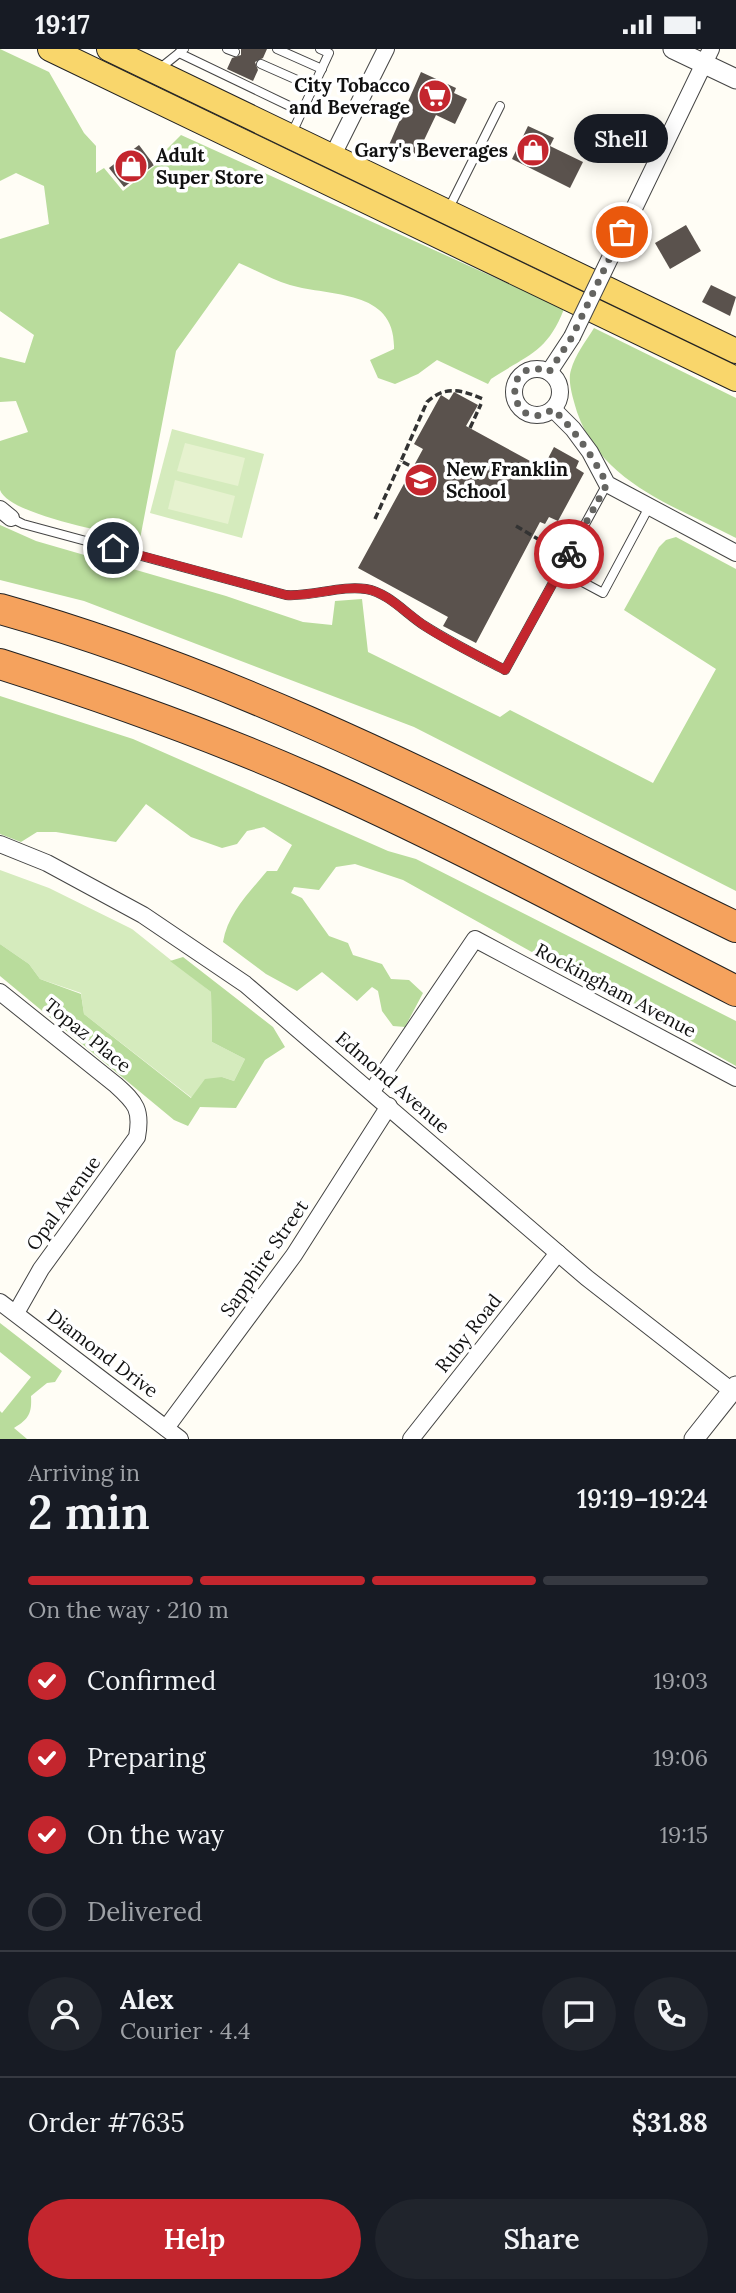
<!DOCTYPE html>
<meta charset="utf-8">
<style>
body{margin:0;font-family:Lora,serif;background:#20242c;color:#f1f3f6;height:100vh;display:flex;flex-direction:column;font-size:26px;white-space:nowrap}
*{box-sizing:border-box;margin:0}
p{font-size:23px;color:#9ea1a6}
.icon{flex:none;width:38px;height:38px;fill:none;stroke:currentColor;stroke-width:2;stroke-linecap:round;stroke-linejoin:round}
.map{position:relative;height:1390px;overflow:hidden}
.drawer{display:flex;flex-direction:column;background:#171b24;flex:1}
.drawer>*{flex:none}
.pin{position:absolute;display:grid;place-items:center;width:60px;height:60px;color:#fff;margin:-30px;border:4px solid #fff;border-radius:50%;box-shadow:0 2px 7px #0007}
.courier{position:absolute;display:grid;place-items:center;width:70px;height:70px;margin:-35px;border:5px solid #c4262e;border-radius:50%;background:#fff;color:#222;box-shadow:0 2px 9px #0007}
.bubble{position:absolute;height:49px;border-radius:24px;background:#171b24;box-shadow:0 4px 18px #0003;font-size:23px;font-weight:600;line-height:49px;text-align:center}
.headline em{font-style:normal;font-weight:600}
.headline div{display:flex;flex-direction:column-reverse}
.headline{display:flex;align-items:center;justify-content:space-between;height:119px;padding:0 28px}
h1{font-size:46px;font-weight:600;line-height:52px}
.bar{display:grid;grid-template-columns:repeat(4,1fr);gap:10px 7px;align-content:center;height:84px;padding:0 28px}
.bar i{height:9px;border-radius:5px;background:#363941}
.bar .current{background:#c4262e}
.bar p{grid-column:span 4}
.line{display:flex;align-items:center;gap:18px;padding:0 28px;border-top:2px solid #363941}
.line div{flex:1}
.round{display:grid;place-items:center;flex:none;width:74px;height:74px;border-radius:37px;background:#20242c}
ol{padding:0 28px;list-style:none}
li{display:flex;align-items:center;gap:21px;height:77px}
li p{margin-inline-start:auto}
li .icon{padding:7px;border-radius:50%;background:#c4262e;color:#fff;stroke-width:4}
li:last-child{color:#9ea1a6}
li i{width:38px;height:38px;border:4px solid #363941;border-radius:50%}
.action{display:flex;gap:14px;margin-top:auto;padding:14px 28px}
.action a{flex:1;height:80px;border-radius:42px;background:#c4262e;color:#fff;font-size:28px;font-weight:600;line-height:80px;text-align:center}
.action a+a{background:#20242c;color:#f1f3f6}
.status{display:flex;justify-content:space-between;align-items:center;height:49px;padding:0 35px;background:#171b24;direction:ltr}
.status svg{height:19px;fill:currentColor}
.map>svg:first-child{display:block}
.green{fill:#d5ebbd}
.forest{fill:#b9dc9c}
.pitch{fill:#e6f2cf}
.building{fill:#5a524d}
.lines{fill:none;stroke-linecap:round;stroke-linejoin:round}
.service-casing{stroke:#444;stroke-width:10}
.minor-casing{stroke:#444;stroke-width:18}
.tertiary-casing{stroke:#444;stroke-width:21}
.primary-casing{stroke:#222;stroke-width:26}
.motorway-casing{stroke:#222;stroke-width:32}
.path{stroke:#333;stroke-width:3.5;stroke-dasharray:7 3.5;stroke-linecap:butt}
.service{stroke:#fff;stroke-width:8}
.minor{stroke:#fff;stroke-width:16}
.tertiary{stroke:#fff;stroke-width:19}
.primary{stroke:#f9d66b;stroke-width:24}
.motorway{stroke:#f5a25d;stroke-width:30}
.minor-bridge-casing{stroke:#444;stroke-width:18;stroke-linecap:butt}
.minor-bridge{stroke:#fff;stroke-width:16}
.done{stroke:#646461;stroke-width:7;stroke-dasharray:0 12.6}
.route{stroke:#c4262e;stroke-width:9}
.labels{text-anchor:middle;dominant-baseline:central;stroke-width:7;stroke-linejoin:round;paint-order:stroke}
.poi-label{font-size:19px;font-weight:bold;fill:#111;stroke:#fff;text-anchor:end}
.street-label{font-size:19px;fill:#111;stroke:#fff}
</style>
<div class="status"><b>19:17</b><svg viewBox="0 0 49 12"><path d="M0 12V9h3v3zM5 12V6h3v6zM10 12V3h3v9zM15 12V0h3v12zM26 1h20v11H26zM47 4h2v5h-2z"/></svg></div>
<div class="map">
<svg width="736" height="1390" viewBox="0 0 736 1390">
<rect width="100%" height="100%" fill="#fffdf5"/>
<g class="green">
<polygon points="172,380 264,405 242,489 150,464"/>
<polygon points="0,821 49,839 132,880 211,943 212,993 245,1010 234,1032 222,1028 192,1049 84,965 81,944 40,930 29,915 0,895"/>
</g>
<g class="forest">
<path d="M0 0 49 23 84 84 96 97V124L104 119 123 142 157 115 155 112 181 86 564 260C547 304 527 306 491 330L488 335 437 311 418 325 395 335 378 329 370 311 394 300C396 240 332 248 290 236 273 231 256 221 239 214L176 302 140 490C113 484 9 466 0 441 0 428 0 406 0 392L28 383 16 352 0 353V308L25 314 34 286 0 262V190L49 175 44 137 16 124 0 132Z"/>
<path d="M594 279 736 349V489C675 457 601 434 577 363 574 352 567 333 571 321 575 306 586 292 594 279Z"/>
<polygon points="0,476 36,492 226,547 303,573 332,576 335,552 362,550 368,603 500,668 510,661 653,734 716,620 624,561 659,498 666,491 676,488 736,520 736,842 414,678 84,552 0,531"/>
<path d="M0 647 133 690 388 802 416 810 736 972V1017L403 831 355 815 336 818 319 841 294 838 291 844 302 849 329 887 348 894 353 906 382 915 391 930 409 931 423 944 405 978 393 977 382 962 378 942 372 938 357 952 322 923 297 942 266 925 223 893C228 864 249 844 267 822H277L292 796 264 778 247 782 237 795 222 799 191 788 146 755 116 793 56 783H37L21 793 0 785Z"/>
<polygon points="0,895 29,915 40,930 81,945 84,965 191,1049 205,1030 222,1028 234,1032 245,1010 212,993 211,943 170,912 183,908 273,978 285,998 265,1011 236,1059 200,1058 188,1077 174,1071 0,927"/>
<path d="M0 1274 62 1322 55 1333 47 1334 31 1347C32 1364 29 1370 14 1379L27 1390H0V1362L2 1364 31 1328 0 1303Z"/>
</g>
<g class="pitch">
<polygon points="185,394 245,409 238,437 177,422"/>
<polygon points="175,431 235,447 228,475 168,460"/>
</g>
<g class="building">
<polygon points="241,0 267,0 263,9 255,13 258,21 253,32 227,20 232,9 241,6"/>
<polygon points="421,23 456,39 454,44 467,50 455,75 436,66 416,108 389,96"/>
<polygon points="528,77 554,89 550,97 583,113 570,139 512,110"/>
<polygon points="139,96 154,116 124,138 109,119"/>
<polygon points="686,176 701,202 670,220 655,194"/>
<polygon points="711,236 736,248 730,267 702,253"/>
<polygon points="454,343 478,356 466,377 543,419 554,398 579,412 576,419 584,424 558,472 549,468 545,475 540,473 476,594 443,577 448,568 358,519 423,400 414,395 441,346 449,351"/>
</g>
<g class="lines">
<defs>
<g id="service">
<polyline points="227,0 235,3"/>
<polyline points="277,0 322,20"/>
<polyline points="179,4 302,63"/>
<polyline points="261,15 313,38"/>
<polyline points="159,20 184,0"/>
<polyline points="292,84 329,4 320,0"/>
<polyline points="448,161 500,57"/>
<polyline points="607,435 560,521 603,544 649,458"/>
<path d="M11 469 23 475 286 546C312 548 341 536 366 540 389 544 406 565 425 577 450 593 478 607 505 621L560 521"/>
</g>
<g id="minor">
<polyline points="332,108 386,0"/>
<polyline points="611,207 711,0"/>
<circle cx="537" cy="343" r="23"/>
<polyline points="549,323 572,288"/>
<polyline points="553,360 573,380 590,403 607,435 736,504"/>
<polyline points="0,460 11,469"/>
<polyline points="0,795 47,814 143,866 245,935 587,1229 732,1342"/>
<path d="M0 943 116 1036C136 1054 142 1061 137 1088L41 1220 16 1264"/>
<polyline points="372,1042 475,890 736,1029"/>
<polyline points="0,1253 180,1390"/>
<polyline points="166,1379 294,1206 389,1057"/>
<polyline points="411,1390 558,1204"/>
</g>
<g id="tertiary">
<polyline points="673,0 736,30"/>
<polyline points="694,1390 736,1337"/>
</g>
<g id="primary">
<polyline points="50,0 736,330"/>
<polyline points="109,0 736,302"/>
</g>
<g id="motorway">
<path d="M0 560C258 632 496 762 736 878"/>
<path d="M0 615C107 649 211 686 313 731 457 795 596 871 736 942"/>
</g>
</defs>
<use href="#service" class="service-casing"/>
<use href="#minor" class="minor-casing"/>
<use href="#tertiary" class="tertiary-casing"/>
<use href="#primary" class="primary-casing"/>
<use href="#motorway" class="motorway-casing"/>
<g class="path">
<polyline points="470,379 481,355"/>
<path d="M437 431 401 412 427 353C445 336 462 341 483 350"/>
<polyline points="375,470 401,412"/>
<polyline points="516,477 548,496"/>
</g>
<use href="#service" class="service"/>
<use href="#minor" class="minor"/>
<use href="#tertiary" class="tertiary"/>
<use href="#primary" class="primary"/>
<use href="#motorway" class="motorway"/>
<defs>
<polyline id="minor-bridge" points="572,288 611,207"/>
</defs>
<use href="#minor-bridge" class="minor-bridge-casing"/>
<use href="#minor-bridge" class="minor-bridge"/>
</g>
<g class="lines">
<path class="done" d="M569 505 607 435C592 406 576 383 553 360 508 391 498 302 549 323L572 288 622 183"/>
<path class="route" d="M113 499 286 546C312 548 341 536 366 540 389 544 406 565 425 577 450 594 478 606 505 621L569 505"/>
</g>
<defs>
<symbol id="supermarket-disc" viewBox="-11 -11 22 22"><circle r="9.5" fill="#c4262e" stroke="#fff"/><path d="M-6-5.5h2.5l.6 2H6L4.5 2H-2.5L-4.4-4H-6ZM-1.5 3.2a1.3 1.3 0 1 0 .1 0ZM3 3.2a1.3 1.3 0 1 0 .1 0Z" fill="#fff"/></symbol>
<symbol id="shop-disc" viewBox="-11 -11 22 22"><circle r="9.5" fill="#c4262e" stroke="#fff"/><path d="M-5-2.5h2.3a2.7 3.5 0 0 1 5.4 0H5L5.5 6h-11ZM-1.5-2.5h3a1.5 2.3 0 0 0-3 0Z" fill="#fff"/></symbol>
<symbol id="school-disc" viewBox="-11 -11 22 22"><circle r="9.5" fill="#c4262e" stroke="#fff"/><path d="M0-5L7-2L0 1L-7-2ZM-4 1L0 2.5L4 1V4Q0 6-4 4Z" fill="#fff"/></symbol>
</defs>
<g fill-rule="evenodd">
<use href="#supermarket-disc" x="416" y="28" width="38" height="38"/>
<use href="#shop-disc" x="514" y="82" width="38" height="38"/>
<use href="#shop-disc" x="112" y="98" width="38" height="38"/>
<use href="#school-disc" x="402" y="412" width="38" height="38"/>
</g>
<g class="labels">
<g class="poi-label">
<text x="410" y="36">City Tobacco<tspan x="410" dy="22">and Beverage</tspan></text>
<text x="508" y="101">Gary's Beverages</text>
<text x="156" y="106" text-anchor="start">Adult<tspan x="156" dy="22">Super Store</tspan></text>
<text x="446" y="420" text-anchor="start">New Franklin<tspan x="446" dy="22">School</tspan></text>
</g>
<g class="street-label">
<text transform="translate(616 941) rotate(28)">Rockingham Avenue</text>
<text transform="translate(88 986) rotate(39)">Topaz Place</text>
<text transform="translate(393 1033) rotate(41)">Edmond Avenue</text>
<text transform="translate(63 1154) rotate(-54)">Opal Avenue</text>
<text transform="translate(264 1209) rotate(-55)">Sapphire Street</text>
<text transform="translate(468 1284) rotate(-52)">Ruby Road</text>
<text transform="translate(103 1304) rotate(37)">Diamond Drive</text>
</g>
</g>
</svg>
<div class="pin" style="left:622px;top:183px;background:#ea580c"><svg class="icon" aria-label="bag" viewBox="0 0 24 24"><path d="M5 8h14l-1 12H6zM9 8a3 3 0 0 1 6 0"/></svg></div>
<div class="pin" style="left:113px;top:499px;background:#1f2937"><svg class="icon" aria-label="home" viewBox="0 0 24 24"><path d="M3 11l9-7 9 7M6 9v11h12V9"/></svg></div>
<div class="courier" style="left:569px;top:505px"><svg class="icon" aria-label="bike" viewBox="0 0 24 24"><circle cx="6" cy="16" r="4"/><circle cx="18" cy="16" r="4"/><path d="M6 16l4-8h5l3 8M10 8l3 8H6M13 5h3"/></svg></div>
<div class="bubble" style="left:574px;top:65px;width:94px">Shell</div>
</div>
<section class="drawer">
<div class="headline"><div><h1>2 min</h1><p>Arriving in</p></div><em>19:19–19:24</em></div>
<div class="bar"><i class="current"></i><i class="current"></i><i class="current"></i><i></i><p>On the way · 210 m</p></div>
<ol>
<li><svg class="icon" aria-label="check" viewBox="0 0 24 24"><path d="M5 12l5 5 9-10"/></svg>Confirmed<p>19:03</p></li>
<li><svg class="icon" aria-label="check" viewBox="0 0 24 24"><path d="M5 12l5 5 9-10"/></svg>Preparing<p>19:06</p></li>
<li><svg class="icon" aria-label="check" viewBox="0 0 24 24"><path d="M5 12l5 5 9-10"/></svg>On the way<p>19:15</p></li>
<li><i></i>Delivered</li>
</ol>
<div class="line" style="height:126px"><a class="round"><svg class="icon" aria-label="person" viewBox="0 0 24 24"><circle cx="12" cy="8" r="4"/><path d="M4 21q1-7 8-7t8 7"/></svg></a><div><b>Alex</b><p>Courier · 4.4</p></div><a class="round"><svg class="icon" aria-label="chat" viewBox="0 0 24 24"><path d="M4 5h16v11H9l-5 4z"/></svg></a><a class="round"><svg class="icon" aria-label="phone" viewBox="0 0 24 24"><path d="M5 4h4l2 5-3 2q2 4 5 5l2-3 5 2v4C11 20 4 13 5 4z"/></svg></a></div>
<div class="line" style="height:91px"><div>Order #7635</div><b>$31.88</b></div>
<div class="action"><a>Help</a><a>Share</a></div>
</section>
